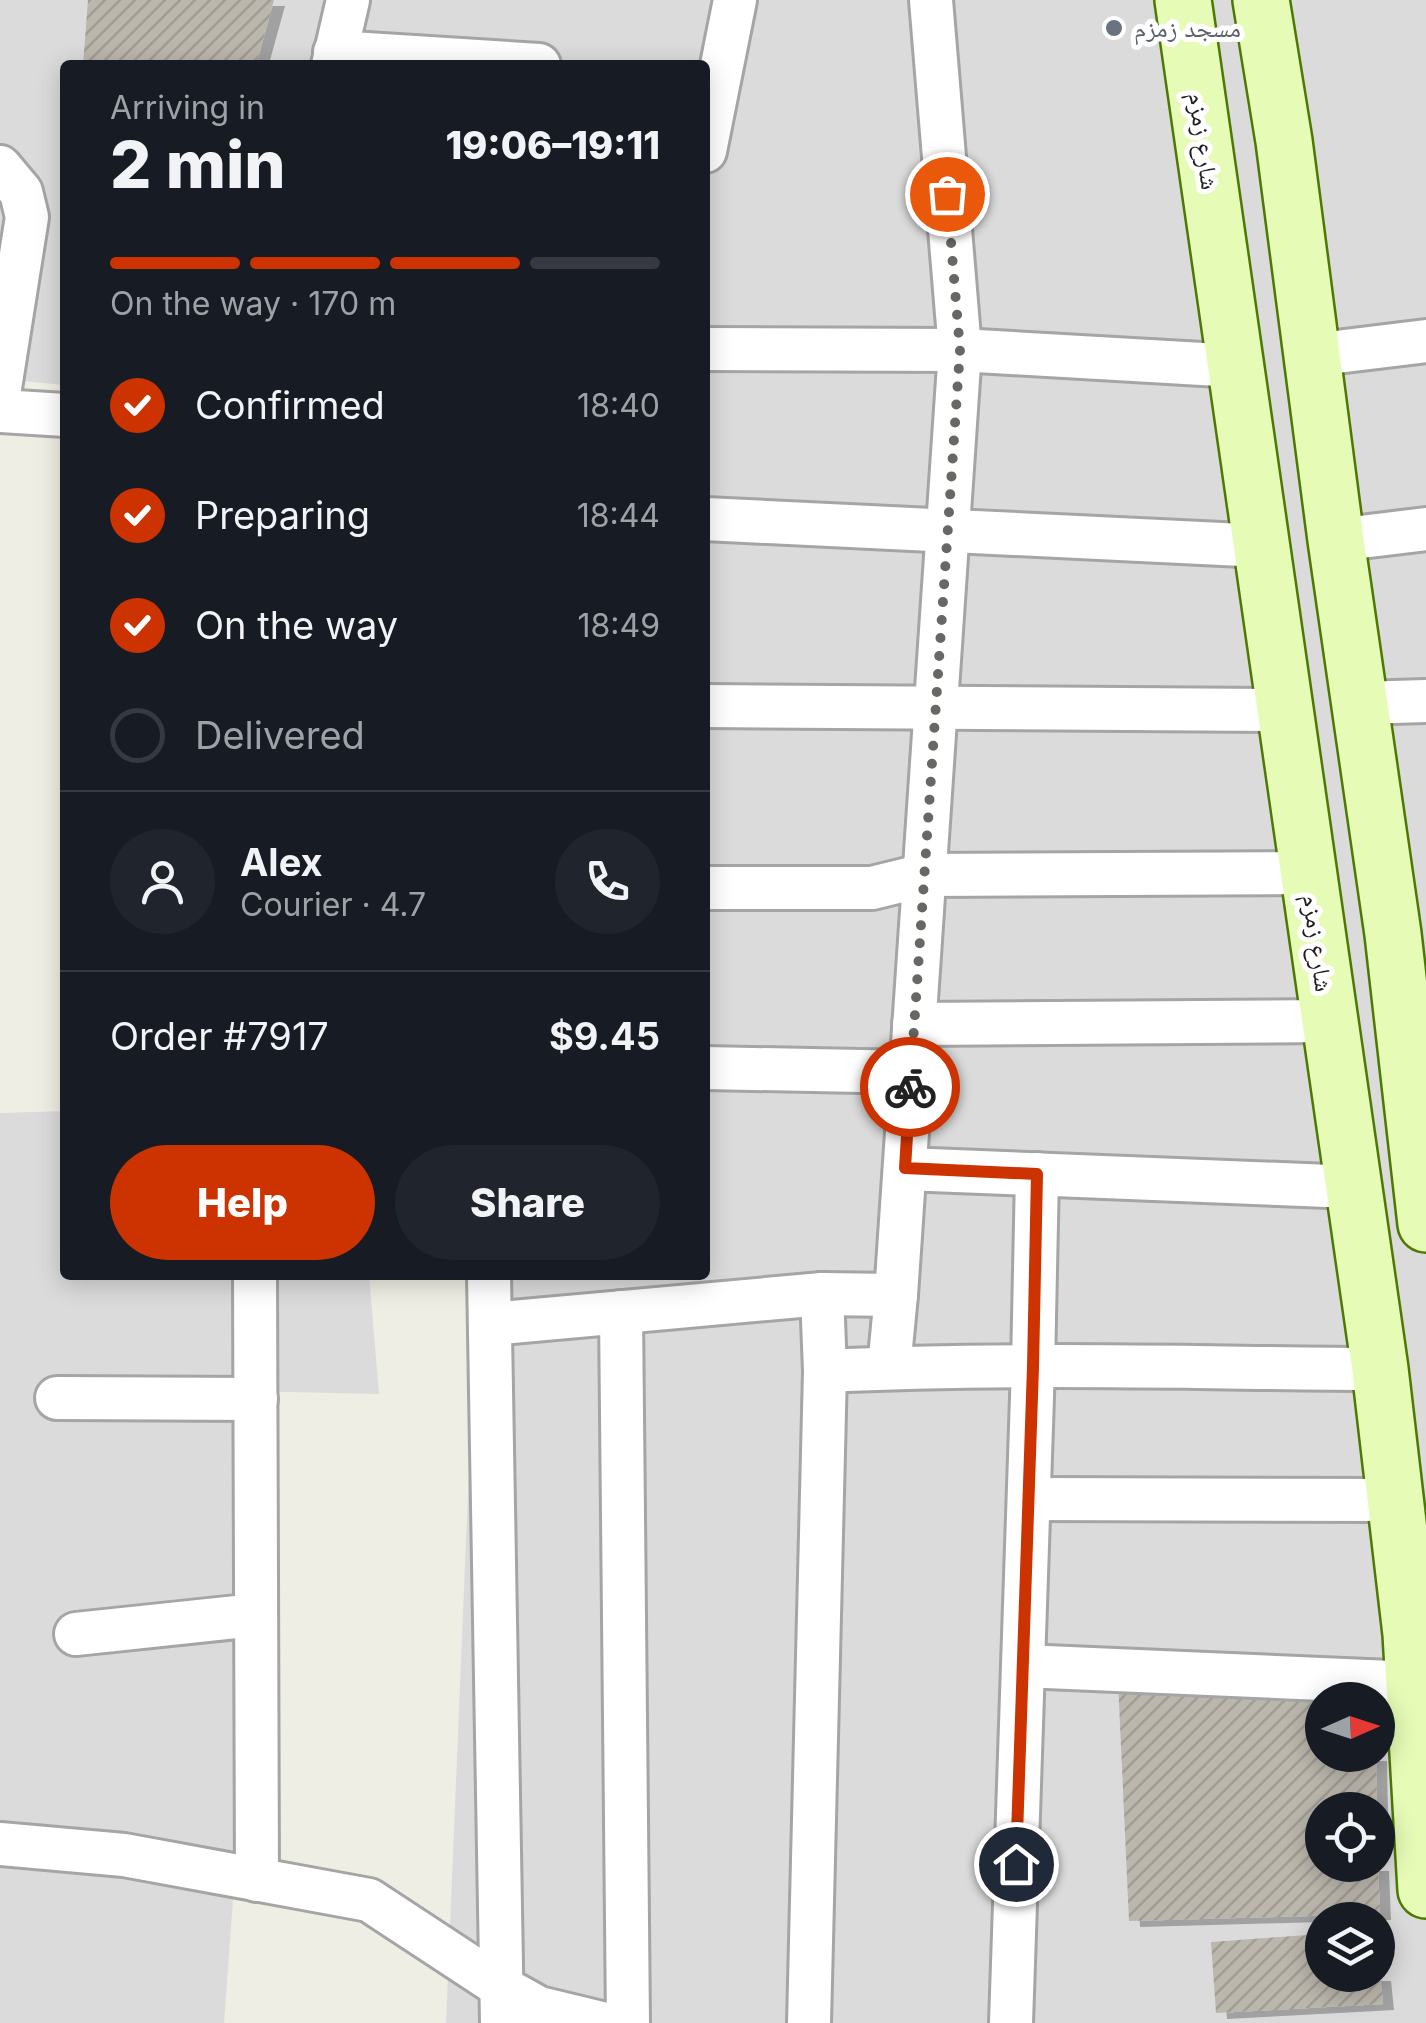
<!DOCTYPE html>
<meta charset="utf-8">
<style>
body{margin:0;font-family:Inter,"Noto Naskh Arabic",sans-serif;background:#20242c;color:#f1f3f6;height:100vh;display:flex;flex-direction:column;font-size:38px;white-space:nowrap}
*{box-sizing:border-box;margin:0}
p{font-size:32px;color:#9ea1a6}
.icon{flex:none;width:55px;height:55px;fill:none;stroke:currentColor;stroke-width:2;stroke-linecap:round;stroke-linejoin:round}
.map{position:relative;flex:1;overflow:hidden}
.details{position:absolute;left:60px;top:60px;width:650px;height:1220px;display:flex;flex-direction:column;background:#171b24;border-radius:10px;box-shadow:0 5px 25px #0003}
.details>*{flex:none}
.needle{width:65px;rotate:87deg}
.fabs{position:absolute;left:1305px;top:1682px;display:grid;gap:20px}
.fabs a{display:grid;place-items:center;width:90px;height:90px;border-radius:50%;background:#171b24;box-shadow:0 5px 25px #0003;font-size:50px}
.pin{position:absolute;display:grid;place-items:center;width:85px;height:85px;color:#fff;margin:-42px;border:5px solid #fff;border-radius:50%;box-shadow:0 2px 10px #0007}
.courier{position:absolute;display:grid;place-items:center;width:100px;height:100px;margin:-50px;border:8px solid #c30;border-radius:50%;background:#fff;color:#222;box-shadow:0 2px 12px #0007}
.overview em{font-style:normal;font-weight:800}
.overview div{display:flex;flex-direction:column-reverse}
.overview{display:flex;align-items:center;justify-content:space-between;height:170px;padding:0 50px}
h1{font-size:65px;font-weight:800;line-height:75px}
.bar{display:grid;grid-template-columns:repeat(4,1fr);gap:15px 10px;align-content:center;height:120px;padding:0 50px}
.bar i{height:12px;border-radius:8px;background:#363941}
.bar .current{background:#c30}
.bar p{grid-column:span 4}
.line{display:flex;align-items:center;gap:25px;padding:0 50px;border-top:2px solid #363941}
.line div{flex:1}
.round{display:grid;place-items:center;flex:none;width:105px;height:105px;border-radius:52px;background:#20242c}
ol{padding:0 50px;list-style:none}
li{display:flex;align-items:center;gap:30px;height:110px}
li p{margin-inline-start:auto}
li .icon{padding:10px;border-radius:50%;background:#c30;color:#fff;stroke-width:4}
li:last-child{color:#9ea1a6}
li i{width:55px;height:55px;border:5px solid #363941;border-radius:50%}
.button{display:flex;gap:20px;margin-top:auto;padding:20px 50px}
.button a{flex:1;height:115px;border-radius:60px;background:#c30;color:#fff;font-size:40px;font-weight:800;line-height:115px;text-align:center}
.button a+a{background:#20242c;color:#f1f3f6}
.map>svg:first-child{display:block}
.residential{fill:#dcdbdb;fill-rule:evenodd}
.building{fill:url(#building-hatch);filter:url(#shadow)}
.lines{fill:none;stroke-linecap:round;stroke-linejoin:round}
.minor-casing{stroke:#a5a5a5;stroke-width:48}
.secondary-casing{stroke:#4d7802;stroke-width:60}
.minor{stroke:#fff;stroke-width:42}
.secondary{stroke:#e6fbb6;stroke-width:55}
.done{stroke:#676763;stroke-width:10;stroke-dasharray:0 18}
.route{stroke:#c30;stroke-width:12}
.worship-dot{fill:#6b7280;stroke:#fff;stroke-width:4}
.labels{text-anchor:middle;dominant-baseline:central;stroke-width:10;stroke-linejoin:round;paint-order:stroke}
.worship-label{font-size:25px;fill:#5b616d;stroke:#fff;text-anchor:start}
.street-label{font-size:25px;fill:#1e1e1e;stroke:#fff}
</style>
<div class="map">
<svg width="1426" height="2023" viewBox="0 0 1426 2023">
<defs>
<pattern id="building-hatch" width="6" height="6" patternUnits="userSpaceOnUse" patternTransform="scale(2.5)"><rect width="6" height="6" fill="#bcb7ad"/><path d="M-1 1l2-2M0 6l6-6M5 7l2-2" fill="none" stroke="#a19d94"/></pattern>
<filter id="shadow"><feDropShadow dx="11" dy="6" stdDeviation="0" flood-color="#0004"/></filter>
</defs>
<rect width="100%" height="100%" fill="#efeee4"/>
<g class="residential">
<path d="M0 0H1426V2023H446L477 1275H705V65H65V385L0 379ZM1322 1700H1378V1755H1322ZM1322 1810H1378V1865H1322ZM1322 1920H1378V1975H1322Z"/>
<polygon points="65,1111 65,1275 369,1275 379,1394 247,1391 236,1858 224,2023 0,2023 0,1113"/>
</g>
<g class="building">
<polygon points="88,0 274,0 256,65 83,65"/>
<polygon points="1118,1681 1322,1700 1322,1755 1376,1755 1377,1810 1322,1810 1322,1865 1378,1865 1380,1914 1129,1921"/>
<polygon points="1322,1934 1322,1975 1380,1975 1383,2004 1216,2013 1211,1942"/>
</g>
<g class="lines">
<defs>
<g id="minor">
<polyline points="335,52 539,65"/>
<polyline points="333,65 348,0"/>
<polyline points="705,151 735,0"/>
<polyline points="0,167 21,192 27,217 0,388"/>
<polyline points="705,349 960,350 1237,366"/>
<polyline points="1312,355 1426,341"/>
<polyline points="0,411 65,415"/>
<polyline points="705,519 1263,546"/>
<polyline points="1336,540 1426,529"/>
<polyline points="1361,703 1426,701"/>
<polyline points="705,706 1285,710"/>
<polyline points="705,888 872,888 925,875 1309,873"/>
<polyline points="914,1024 1329,1021"/>
<polyline points="705,1068 912,1072"/>
<polyline points="905,1169 1354,1187"/>
<polyline points="255,1275 257,1880"/>
<polyline points="489,1275 502,2023"/>
<polyline points="621,1312 628,2023"/>
<polyline points="491,1324 822,1294 896,1295"/>
<polyline points="889,1368 896,1295 960,350 931,0"/>
<path d="M825 1371C1010 1362 1196 1368 1380 1369"/>
<polyline points="57,1398 256,1399"/>
<polyline points="1029,1499 1396,1500"/>
<polyline points="76,1634 256,1615"/>
<polyline points="1023,1666 1414,1683"/>
<polyline points="0,1844 124,1855 369,1900 503,1988 539,2008 601,2023"/>
<polyline points="809,2023 825,1371 822,1294"/>
<polyline points="1011,2023 1033,1367 1037,1174"/>
</g>
<g id="secondary">
<polyline points="1183,0 1380,1369 1411,1634 1426,1890"/>
<polyline points="1261,0 1284,141 1336,540 1393,934 1426,1224"/>
</g>
</defs>
<use href="#minor" class="minor-casing"/>
<use href="#secondary" class="secondary-casing"/>
<use href="#minor" class="minor"/>
<use href="#secondary" class="secondary"/>
</g>
<g class="lines">
<polyline class="done" points="910,1087 960,350 947,194"/>
<polyline class="route" points="910,1087 905,1168 1037,1174 1033,1367 1016,1864"/>
</g>
<circle class="worship-dot" cx="1114" cy="28" r="10"/>
<g class="labels">
<g class="worship-label">
<text x="1134" y="28">مسجد زمزم</text>
</g>
<g class="street-label">
<text transform="translate(1204 141) rotate(82)">شارع زمزم</text>
<text transform="translate(1318 943) rotate(82)">شارع زمزم</text>
</g>
</g>
</svg>
<div class="fabs">
<a><svg class="needle" viewBox="-14 -14 28 28"><path d="M0-13l5 13h-10z" fill="#e53935"/><path d="M0 13l5-13h-10z" fill="#9ea1a6"/></svg></a>
<a><svg class="icon" aria-label="locate" viewBox="0 0 24 24"><circle cx="12" cy="12" r="6"/><path d="M12 2v4M12 18v4M2 12h4M18 12h4"/></svg></a>
<a><svg class="icon" aria-label="layers" viewBox="0 0 24 24"><path d="M12 4l9 5-9 5-9-5zM3 14l9 5 9-5"/></svg></a>
</div>
<div class="pin" style="left:947px;top:194px;background:#ea580c"><svg class="icon" aria-label="bag" viewBox="0 0 24 24"><path d="M5 8h14l-1 12H6zM9 8a3 3 0 0 1 6 0"/></svg></div>
<div class="pin" style="left:1016px;top:1864px;background:#1f2937"><svg class="icon" aria-label="home" viewBox="0 0 24 24"><path d="M3 11l9-7 9 7M6 9v11h12V9"/></svg></div>
<div class="courier" style="left:910px;top:1087px"><svg class="icon" aria-label="bike" viewBox="0 0 24 24"><circle cx="6" cy="16" r="4"/><circle cx="18" cy="16" r="4"/><path d="M6 16l4-8h5l3 8M10 8l3 8H6M13 5h3"/></svg></div>
<section class="details">
<div class="overview"><div><h1>2 min</h1><p>Arriving in</p></div><em>19:06–19:11</em></div>
<div class="bar"><i class="current"></i><i class="current"></i><i class="current"></i><i></i><p>On the way · 170 m</p></div>
<ol>
<li><svg class="icon" aria-label="check" viewBox="0 0 24 24"><path d="M5 12l5 5 9-10"/></svg>Confirmed<p>18:40</p></li>
<li><svg class="icon" aria-label="check" viewBox="0 0 24 24"><path d="M5 12l5 5 9-10"/></svg>Preparing<p>18:44</p></li>
<li><svg class="icon" aria-label="check" viewBox="0 0 24 24"><path d="M5 12l5 5 9-10"/></svg>On the way<p>18:49</p></li>
<li><i></i>Delivered</li>
</ol>
<div class="line" style="height:180px"><a class="round"><svg class="icon" aria-label="person" viewBox="0 0 24 24"><circle cx="12" cy="8" r="4"/><path d="M4 21q1-7 8-7t8 7"/></svg></a><div><b>Alex</b><p>Courier · 4.7</p></div><a class="round"><svg class="icon" aria-label="phone" viewBox="0 0 24 24"><path d="M5 4h4l2 5-3 2q2 4 5 5l2-3 5 2v4C11 20 4 13 5 4z"/></svg></a></div>
<div class="line" style="height:130px"><div>Order #7917</div><b>$9.45</b></div>
<div class="button"><a>Help</a><a>Share</a></div>
</section>
</div>
